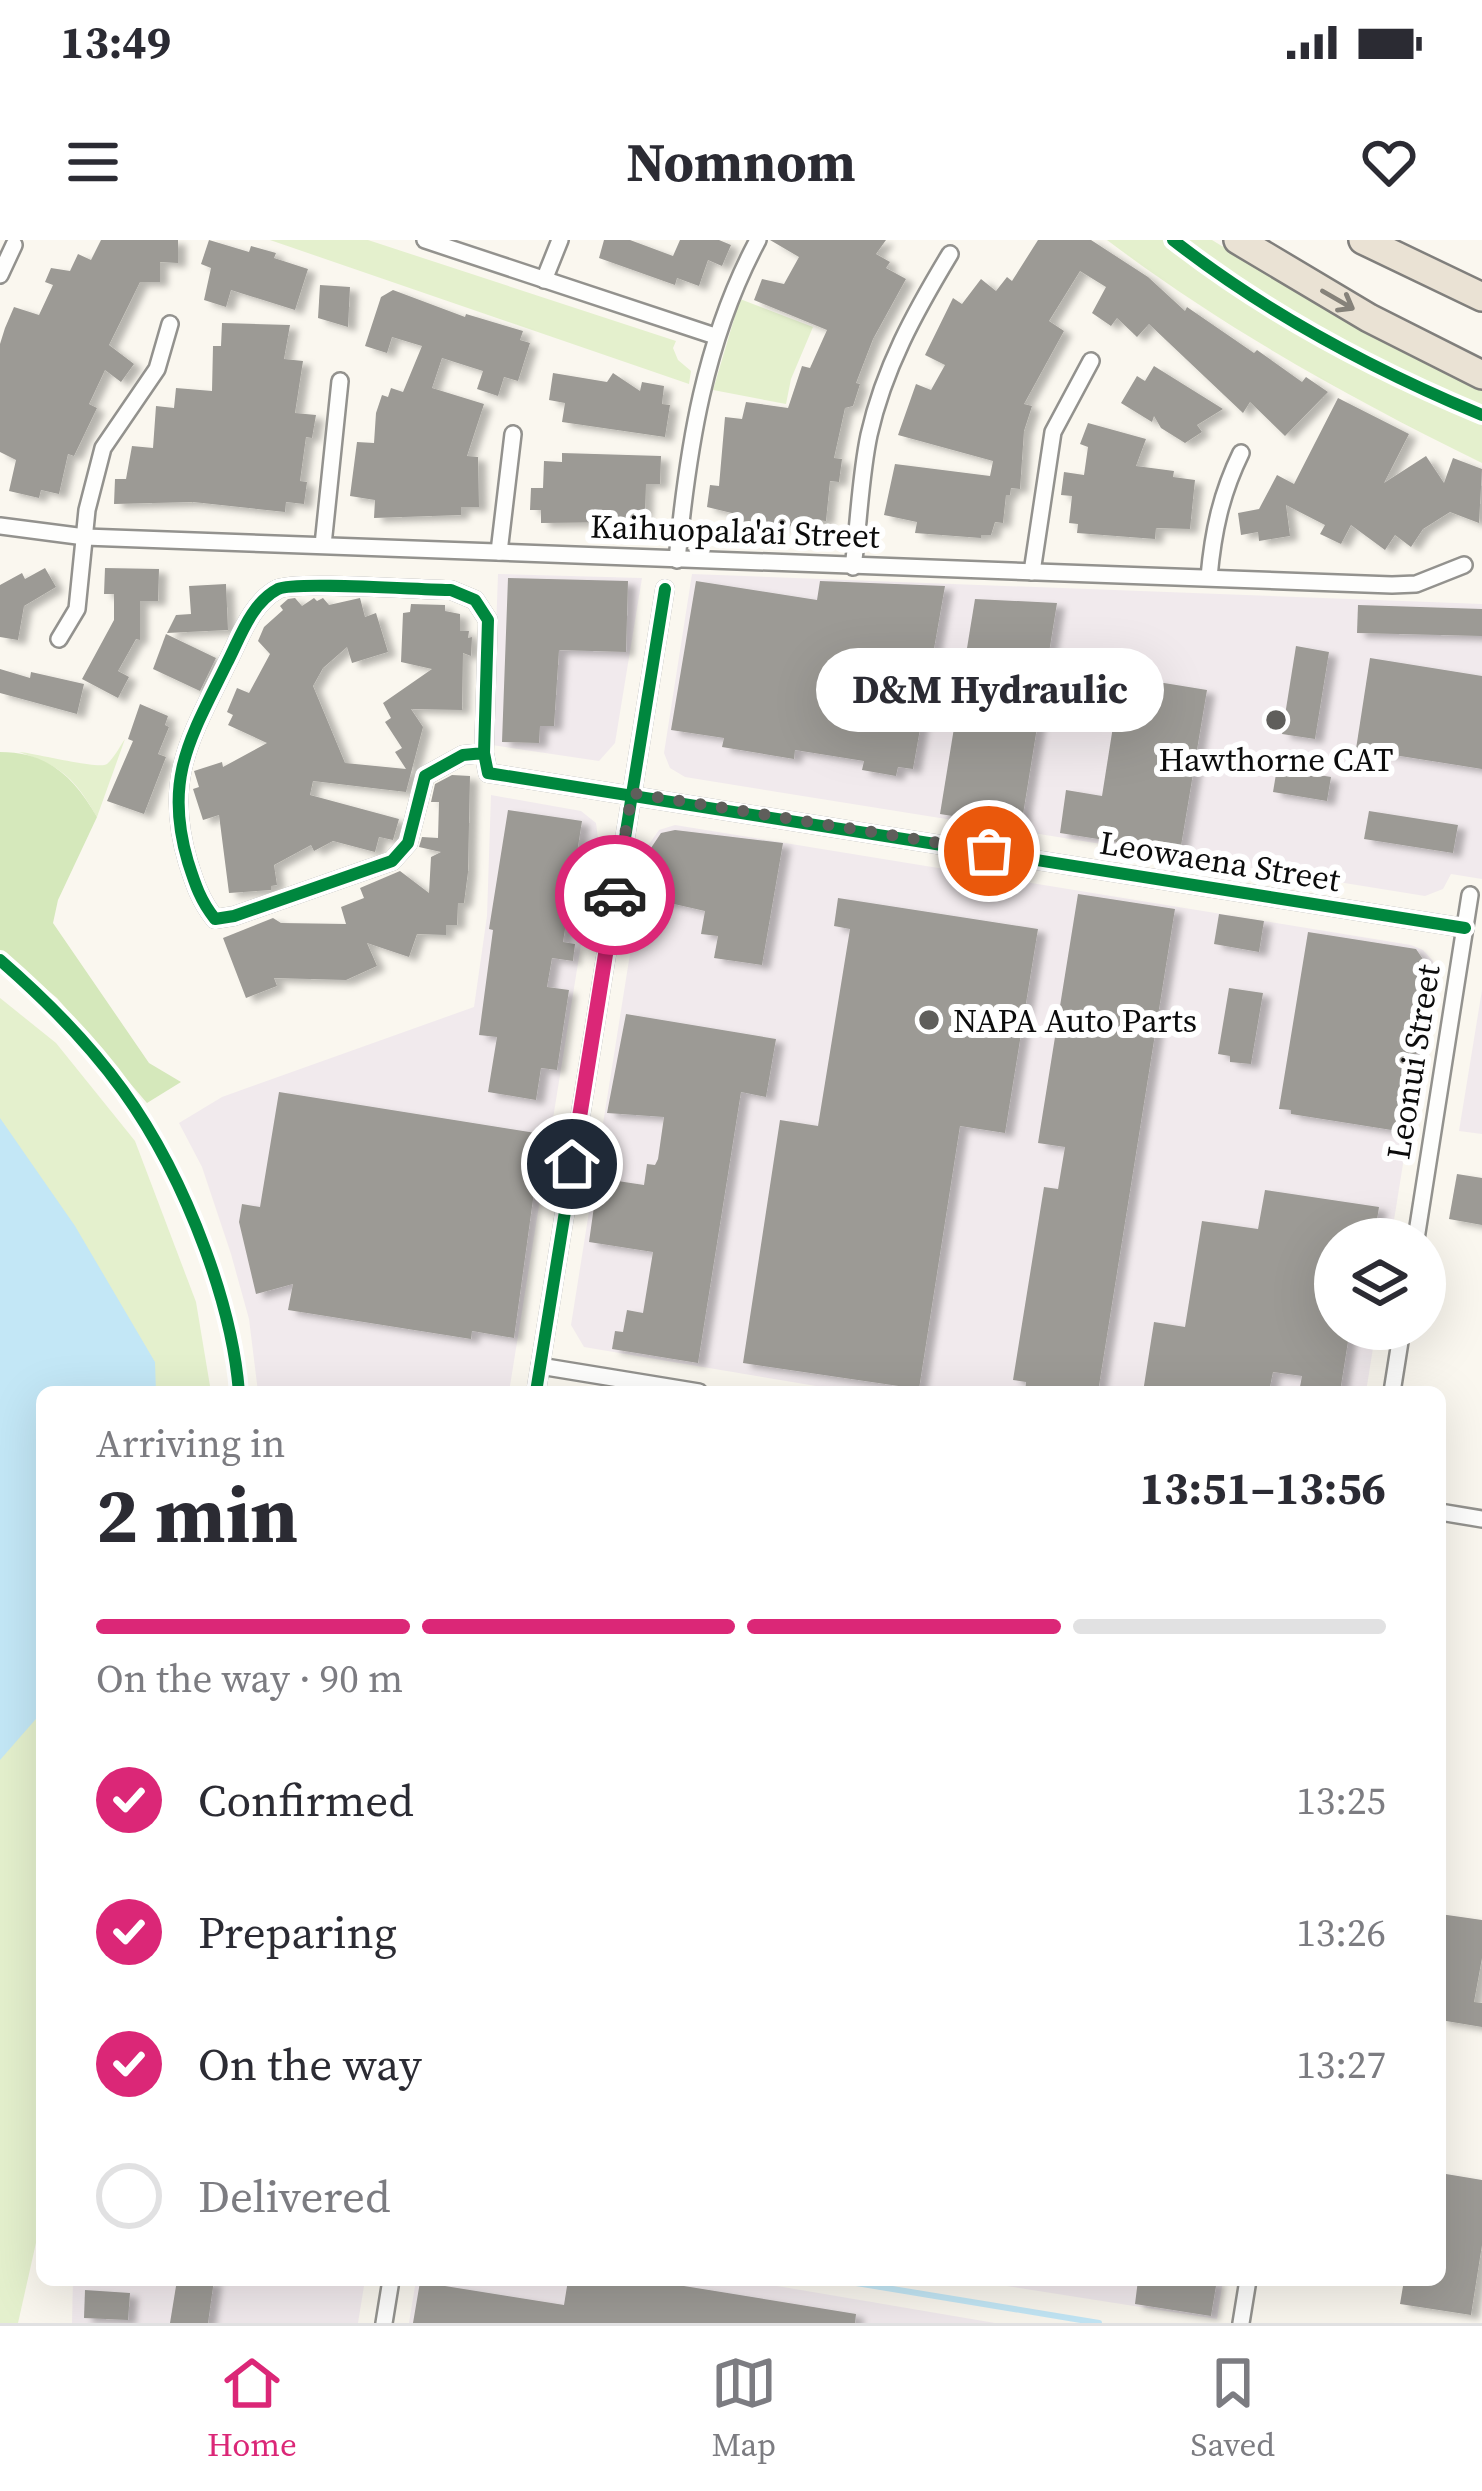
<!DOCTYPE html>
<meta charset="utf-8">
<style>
body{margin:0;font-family:"Source Serif 4",serif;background:#f7f7f7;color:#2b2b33;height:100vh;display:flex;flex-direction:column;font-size:45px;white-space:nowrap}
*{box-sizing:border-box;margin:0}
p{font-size:39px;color:#7c7c81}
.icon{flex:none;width:66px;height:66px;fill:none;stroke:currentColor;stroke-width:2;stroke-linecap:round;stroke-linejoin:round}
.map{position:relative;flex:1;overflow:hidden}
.sheet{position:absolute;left:36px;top:1146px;width:1410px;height:900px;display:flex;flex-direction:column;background:#fff;border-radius:18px;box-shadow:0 12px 48px #0002}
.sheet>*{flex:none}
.tools{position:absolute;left:1314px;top:978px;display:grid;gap:24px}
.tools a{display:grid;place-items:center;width:132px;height:132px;border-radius:50%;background:#fff;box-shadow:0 12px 48px #0002;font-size:60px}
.pin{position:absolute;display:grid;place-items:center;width:102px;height:102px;color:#fff;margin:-51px;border:6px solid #fff;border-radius:50%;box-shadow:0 3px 12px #0007}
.courier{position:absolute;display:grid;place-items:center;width:120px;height:120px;margin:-60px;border:9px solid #db2777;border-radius:50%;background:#fff;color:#222;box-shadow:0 3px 15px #0007}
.bubble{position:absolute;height:84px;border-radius:42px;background:#fff;box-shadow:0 12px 48px #0002;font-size:39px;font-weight:700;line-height:84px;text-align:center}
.head em{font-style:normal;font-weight:700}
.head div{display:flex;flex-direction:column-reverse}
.head{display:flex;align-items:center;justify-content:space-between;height:204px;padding:0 60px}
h1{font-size:78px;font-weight:700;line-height:90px}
.bar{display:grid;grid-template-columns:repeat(4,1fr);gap:18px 12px;align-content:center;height:144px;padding:0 60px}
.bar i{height:15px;border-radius:9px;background:#e1e1e2}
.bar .on{background:#db2777}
.bar p{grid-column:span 4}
ol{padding:0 60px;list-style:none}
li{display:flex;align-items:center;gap:36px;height:132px}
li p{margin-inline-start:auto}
li .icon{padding:12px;border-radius:50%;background:#db2777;color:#fff;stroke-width:4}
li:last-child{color:#7c7c81}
li i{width:66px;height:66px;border:6px solid #e1e1e2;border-radius:50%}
.status{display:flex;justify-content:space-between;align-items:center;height:84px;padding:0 60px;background:#fff;direction:ltr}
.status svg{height:33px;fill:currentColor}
header{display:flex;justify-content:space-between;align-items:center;height:156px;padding:0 60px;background:#fff;font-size:54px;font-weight:700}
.tabs{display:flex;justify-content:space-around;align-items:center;height:168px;border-top:3px solid #e1e1e2;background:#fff;font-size:33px;color:#7c7c81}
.tabs a{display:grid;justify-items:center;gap:6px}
.tabs .on{color:#db2777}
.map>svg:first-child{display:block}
.industrial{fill:#f1eaed}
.green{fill:#e4f0cd}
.forest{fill:#d5e8bb}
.water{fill:#c3e7f6}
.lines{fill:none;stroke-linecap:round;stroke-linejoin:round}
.stream{stroke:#c3e7f6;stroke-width:6}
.building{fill:#9c9a95;filter:url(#shadow)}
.minor-casing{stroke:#93928e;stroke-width:20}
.trunk-casing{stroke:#807f7c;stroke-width:32}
.minor{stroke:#fefefd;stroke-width:15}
.trunk{stroke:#eae2d4;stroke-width:27}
.cycleway-casing{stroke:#fff;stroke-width:20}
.cycleway{stroke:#00873e;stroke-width:12}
.oneway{stroke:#86827a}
.done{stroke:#5f5e5b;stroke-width:12;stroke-dasharray:0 21.6}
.route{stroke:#db2777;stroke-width:15}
.poi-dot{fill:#5f5e5b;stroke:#fff;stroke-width:4.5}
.labels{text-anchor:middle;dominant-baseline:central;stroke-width:12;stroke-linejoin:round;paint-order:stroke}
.street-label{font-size:33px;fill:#0c0c0c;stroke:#fff}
.poi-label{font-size:33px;fill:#0c0c0c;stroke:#fff}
</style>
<div class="status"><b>13:49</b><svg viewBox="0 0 49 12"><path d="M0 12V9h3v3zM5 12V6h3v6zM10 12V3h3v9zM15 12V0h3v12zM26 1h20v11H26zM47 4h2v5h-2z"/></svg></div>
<header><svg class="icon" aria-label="menu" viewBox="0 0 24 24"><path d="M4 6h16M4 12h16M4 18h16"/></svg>Nomnom<svg class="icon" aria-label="heart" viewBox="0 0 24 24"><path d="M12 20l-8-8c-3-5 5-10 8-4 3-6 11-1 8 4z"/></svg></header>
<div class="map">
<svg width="1482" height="2083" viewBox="0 0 1482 2083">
<defs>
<filter id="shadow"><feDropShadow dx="8" dy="4.5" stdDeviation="3" flood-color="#0004"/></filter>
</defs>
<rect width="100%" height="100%" fill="#faf7ef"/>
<g class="industrial">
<polygon points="498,334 642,338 615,503 599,521 492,505"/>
<polygon points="692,334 1482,364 1482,639 1451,634 1443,649 1425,656 685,537 670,528 664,513"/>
<polygon points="491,555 581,571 596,583 598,599 509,1152 258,1152 249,1079 231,1014 202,927 179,883 222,857 474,767 487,676"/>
<polygon points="675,585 1411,705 1423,710 1433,721 1434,730 1391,999 1335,999 1335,1089 1376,1089 1366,1152 852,1152 584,1107 571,1085 647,607 659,590"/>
<polygon points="1482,750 1482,894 1459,891"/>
<polygon points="73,2040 365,2040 358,2083 72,2083"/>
<polygon points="416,2040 742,2040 995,2083 409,2083"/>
<polygon points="968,2040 1223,2040 1217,2079"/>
</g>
<g class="green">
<polygon points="270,0 368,0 676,101 673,108 678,120 691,131 689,144"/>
<path d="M1107 0H1212L1333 74 1482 149V223C1350 158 1225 89 1107 0Z"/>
<polygon points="740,59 813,87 791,139 786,164 713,150"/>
<path d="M125 499 97 577C74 537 62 527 19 512 35 513 99 530 107 524 114 518 120 506 125 499Z"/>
<polygon points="0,758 56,803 135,901 196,1062 211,1152 139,1152 0,1056"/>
<polygon points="42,1340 42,1976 18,2083 0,2083 0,1425"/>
</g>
<path class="forest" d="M0 512C48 512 74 537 97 577L58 660 53 683 149 823 181 842 147 863 57 758 0 711Z"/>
<polygon class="water" points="0,878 75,986 155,1122 156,1152 42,1152 42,1472 0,1520"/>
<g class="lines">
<polyline class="stream" points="838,2040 1099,2083"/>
</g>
<g class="building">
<polygon points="101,0 178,0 178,23 160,22 160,42 140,42 109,105 134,124 121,142 105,130 89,164 97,168 74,216 68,214 59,254 41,250 39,258 9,251 16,220 0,212 0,104 5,88 14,67 39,75 53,45 45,42 51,28 70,31 78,14 91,20"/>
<polygon points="209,0 249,12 251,6 276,13 274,18 308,29 295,70 231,50 226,67 204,60 211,28 201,24"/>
<polygon points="604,0 630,0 673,16 680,0 719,0 731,5 722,26 708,20 699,46 677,38 675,45 599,18"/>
<polygon points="770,0 886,0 876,14 890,22 886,28 906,39 873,99 856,143 860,144 853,166 845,168 834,218 842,219 839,242 830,241 826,281 817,280 816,289 766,283 765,288 739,285 740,275 707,267 710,245 719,246 725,177 742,179 746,162 788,168 802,126 810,128 827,90 754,60 762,39 784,44 799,17"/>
<polygon points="1038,0 1091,0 1148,37 1185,71 1187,67 1254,113 1257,110 1302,142 1306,137 1328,152 1285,196 1250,162 1243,173 1149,84 1137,97 1117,78 1111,86 1092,73 1106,47 1080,31 1049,81 1064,91 1024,164 1032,166 1024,191 1020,249 1011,248 1010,255 1006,255 1003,283 995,282 991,295 981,295 981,298 915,293 917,282 884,275 895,224 990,236 993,221 898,195 916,144 931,150 945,125 925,115 953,58 962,64 981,39 996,51 1007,37 1012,41"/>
<polygon points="320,45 350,47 348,87 318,78"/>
<polygon points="393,50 465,77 466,74 523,91 520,100 530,103 518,141 504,137 498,156 477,149 483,131 442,118 432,148 484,164 467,216 478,217 479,267 461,267 461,275 374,278 375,260 350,256 357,202 374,203 376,173 382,155 388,157 391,148 403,152 422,106 392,97 387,113 365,106 381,57"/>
<polygon points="222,83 290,85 284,119 303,121 295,173 316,175 312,198 306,197 300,241 307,242 304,264 286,262 285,272 193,262 114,264 115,239 126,239 132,206 153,208 156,166 174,168 176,148 212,151 213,106 221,106"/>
<polygon points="1154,126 1223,169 1197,185 1202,192 1185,203 1161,188 1154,176 1152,182 1121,163 1137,136 1145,141"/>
<polygon points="553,133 607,142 613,133 640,151 642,142 664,146 662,164 670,165 665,197 562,182 565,163 549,160"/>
<polygon points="1338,158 1409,194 1384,243 1426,216 1444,243 1453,218 1482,229 1479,283 1450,272 1423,289 1411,307 1395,295 1385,310 1351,285 1341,304 1320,294 1325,285 1286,265 1290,296 1259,301 1258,292 1241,295 1238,273 1259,269 1277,235 1294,244"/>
<polygon points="1088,183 1146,199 1136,226 1174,231 1173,237 1195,240 1190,289 1156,288 1155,299 1077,293 1078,284 1069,283 1072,256 1061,255 1064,232 1084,235 1088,207 1080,204"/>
<polygon points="562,213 661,216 660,244 646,244 645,275 627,274 627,282 541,283 541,270 530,270 531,248 543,248 544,221 562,222"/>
<polygon points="45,328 56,347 24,366 18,400 0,397 0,345 22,333 25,339"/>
<polygon points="105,328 159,329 158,361 140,361 140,400 136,399 118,431 129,437 118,458 82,439 114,380 114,354 104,354"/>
<polygon points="508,338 628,341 626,412 559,410 554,486 540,486 539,503 502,502"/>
<polygon points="696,341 817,360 820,341 945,346 913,529 898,527 896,536 862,530 864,521 795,510 794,519 722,507 724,498 671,490"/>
<polygon points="226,344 228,390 167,393 176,375 191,374 189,346"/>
<polygon points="295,358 302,366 314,358 317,361 323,358 329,365 360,358 365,377 376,373 388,412 352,423 347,407 323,428 313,446 345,523 406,529 395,512 402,508 385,482 391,478 383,463 432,429 401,422 403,373 410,372 411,364 445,365 445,371 460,374 460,391 469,391 468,398 472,397 471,416 463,413 462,470 411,469 423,487 406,552 313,541 310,555 399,579 393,600 379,597 375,612 333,601 314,611 311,605 274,625 277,645 271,646 271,650 229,653 219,575 203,580 193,549 199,547 194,531 222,522 223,527 267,503 228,485 233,475 227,472 237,448 249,453 270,414 258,401 264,387 283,370 280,366 288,359"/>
<polygon points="975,359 1057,363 1021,587 940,574"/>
<polygon points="1358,365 1482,369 1482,396 1357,393"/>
<polygon points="166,394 216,418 200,451 153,429"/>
<polygon points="1296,406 1329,412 1315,499 1282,494"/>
<polygon points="1370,418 1482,436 1482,529 1356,509"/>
<polygon points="0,429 30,438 31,432 84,444 77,474 0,453"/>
<polygon points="1121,436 1207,450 1180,612 1060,593 1066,550 1102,556"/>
<polygon points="140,464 168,476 165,485 169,487 158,514 166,517 144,574 107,561 133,501 128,499"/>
<polygon points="1277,528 1331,537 1327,561 1273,552"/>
<polygon points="452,535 470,536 468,632 464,663 458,663 457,685 446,685 446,695 417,694 409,717 367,703 377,726 346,740 274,738 277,746 246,758 223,698 273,678 281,683 346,684 341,667 364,658 360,648 400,631 429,653 431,617 441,612 419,607 422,597 438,598 439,562 431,562 435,544"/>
<polygon points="508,570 582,581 563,702 575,704 573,721 552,718 547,747 569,750 557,830 541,828 536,860 488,852 497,797 479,795 493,690 489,689"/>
<polygon points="1369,571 1458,585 1453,613 1364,599"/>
<polygon points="675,590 783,603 762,725 714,718 718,696 701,694 705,671 643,657 651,608 661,593"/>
<polygon points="1078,654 1175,669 1098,1152 1025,1152 1026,1142 1013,1140 1044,947 1058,949 1065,907 1038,903"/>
<polygon points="838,658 1038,689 1005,893 960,886 919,1149 743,1123 780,880 818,886 850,689 834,686"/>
<polygon points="1219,674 1264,681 1259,712 1214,704"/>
<polygon points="1308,692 1416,709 1429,728 1404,892 1291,874 1291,870 1279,869"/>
<polygon points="1229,748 1263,753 1251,824 1230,822 1230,816 1218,814"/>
<polygon points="626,774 776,799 766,857 741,852 698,1123 612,1109 615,1091 623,1092 627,1070 643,1073 653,1012 589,1002 598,938 644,945 647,924 655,925 658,919 664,877 607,873"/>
<polygon points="279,852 542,894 514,1098 472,1091 471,1099 288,1070 293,1044 256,1054 239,982 242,964 260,967"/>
<polygon points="1457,934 1482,938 1482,985 1449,979"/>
<polygon points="1265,950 1379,967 1374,999 1335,999 1335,1089 1350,1089 1340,1152 1299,1152 1302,1136 1273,1132 1269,1152 1143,1152 1154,1082 1185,1087 1202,981 1258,989"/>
<polygon points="1440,1674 1482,1680 1482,1718 1474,1762 1482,1763 1482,1787 1440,1780"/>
<polygon points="1440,1933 1482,1940 1482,2005 1471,2075 1400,2064 1404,2040 1440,2040"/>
<polygon points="177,2040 214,2040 208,2083 170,2083"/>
<polygon points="568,2040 647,2040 856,2074 855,2083 413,2083 420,2042 564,2065"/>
<polygon points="1138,2040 1217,2040 1211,2076 1135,2064"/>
<polygon points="85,2050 130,2053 128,2080 84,2078"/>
</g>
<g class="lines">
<defs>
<g id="minor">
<polyline points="425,0 715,96"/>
<polyline points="0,35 14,5"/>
<polyline points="544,40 560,0"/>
<polyline points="0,286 85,297 1392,345 1416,344 1464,325"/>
<polyline points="323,305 340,141"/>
<polyline points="499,312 513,194"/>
<path d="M677 320C688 207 704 101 758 0"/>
<path d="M853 327C859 283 860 238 869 195 884 128 915 72 950 14"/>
<polyline points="1032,332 1053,192 1091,121"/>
<path d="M1209 337C1213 292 1221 254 1241 213"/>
<polyline points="59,399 77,369 87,270 103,208 157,129 170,84"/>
<path d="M484 513 463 515 425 536 408 603 392 621 234 676 215 679C200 660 195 644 188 622 163 538 191 497 227 423 240 398 251 363 278 349 295 341 423 350 451 350L475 360 488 380 484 513 488 533 1465 688"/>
<polyline points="1416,999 1470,655"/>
<polyline points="540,1126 699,1152"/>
<polyline points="536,1152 665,349"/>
<polyline points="1392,1152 1402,1089"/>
<polyline points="1440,1272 1482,1279"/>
<polyline points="384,2083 391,2040"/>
<polyline points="1241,2083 1248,2040"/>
</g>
<g id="trunk">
<polyline points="1238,0 1369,78 1482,135"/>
<polyline points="1363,0 1482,57"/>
</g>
</defs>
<use href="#minor" class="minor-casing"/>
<use href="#trunk" class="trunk-casing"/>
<use href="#minor" class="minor"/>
<use href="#trunk" class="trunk"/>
<defs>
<g id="cycleway">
<path d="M1173 0C1265 72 1374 130 1482 175"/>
<path d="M484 513 463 515 425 536 408 603 392 621 234 676 215 679C200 660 195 644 188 622 163 538 191 497 227 423 240 398 251 363 278 349 295 341 423 350 451 350L475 360 488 380 484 513 488 533 1465 688"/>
<path d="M0 720C100 807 159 884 205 1009 222 1055 235 1103 239 1152"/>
<polyline points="536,1152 665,349"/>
</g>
</defs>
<use href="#cycleway" class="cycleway-casing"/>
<use href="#cycleway" class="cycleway"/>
</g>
<defs><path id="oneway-shaft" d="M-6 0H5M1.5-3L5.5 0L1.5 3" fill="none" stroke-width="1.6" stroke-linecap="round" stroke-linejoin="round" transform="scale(3)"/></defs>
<use class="oneway" href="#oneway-shaft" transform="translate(1338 60) rotate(30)"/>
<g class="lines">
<polyline class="done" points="615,655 632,553 989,611"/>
<polyline class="route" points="572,924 615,655"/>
</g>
<g class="poi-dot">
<circle cx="1276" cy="480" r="12"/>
<circle cx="929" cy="780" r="12"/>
</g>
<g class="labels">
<g class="street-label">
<text transform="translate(735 291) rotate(2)">Kaihuopala'ai Street</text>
<text transform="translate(1220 621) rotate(9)">Leowaena Street</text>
<text transform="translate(1413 822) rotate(-81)">Leonui Street</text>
</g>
<g class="poi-label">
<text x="1276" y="519">Hawthorne CAT</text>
<text x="953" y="780" text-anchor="start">NAPA Auto Parts</text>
</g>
</g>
</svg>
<div class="tools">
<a><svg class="icon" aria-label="layers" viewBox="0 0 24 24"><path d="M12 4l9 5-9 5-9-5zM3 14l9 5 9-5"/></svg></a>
</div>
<div class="pin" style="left:989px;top:611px;background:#ea580c"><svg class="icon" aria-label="bag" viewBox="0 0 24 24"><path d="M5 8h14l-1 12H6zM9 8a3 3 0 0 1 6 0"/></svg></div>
<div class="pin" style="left:572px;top:924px;background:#1f2937"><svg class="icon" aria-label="home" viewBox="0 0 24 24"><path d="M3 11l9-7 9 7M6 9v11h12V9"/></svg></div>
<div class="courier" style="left:615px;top:655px"><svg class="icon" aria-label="car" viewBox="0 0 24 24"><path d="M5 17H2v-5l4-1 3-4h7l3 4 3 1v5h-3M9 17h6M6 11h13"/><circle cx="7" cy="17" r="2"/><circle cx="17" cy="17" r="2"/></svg></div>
<div class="bubble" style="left:816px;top:408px;width:348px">D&amp;M Hydraulic</div>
<section class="sheet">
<div class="head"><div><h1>2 min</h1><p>Arriving in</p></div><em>13:51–13:56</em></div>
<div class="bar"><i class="on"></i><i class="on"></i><i class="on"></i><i></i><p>On the way · 90 m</p></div>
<ol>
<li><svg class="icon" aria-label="check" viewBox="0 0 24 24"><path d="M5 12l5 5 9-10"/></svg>Confirmed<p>13:25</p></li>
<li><svg class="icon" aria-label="check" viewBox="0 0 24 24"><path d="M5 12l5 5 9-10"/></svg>Preparing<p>13:26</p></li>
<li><svg class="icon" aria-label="check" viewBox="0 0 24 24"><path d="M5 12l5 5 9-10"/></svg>On the way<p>13:27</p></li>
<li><i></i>Delivered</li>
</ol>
</section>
</div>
<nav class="tabs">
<a class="on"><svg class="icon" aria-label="home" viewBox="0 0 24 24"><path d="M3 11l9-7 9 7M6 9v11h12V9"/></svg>Home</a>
<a><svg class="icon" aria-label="map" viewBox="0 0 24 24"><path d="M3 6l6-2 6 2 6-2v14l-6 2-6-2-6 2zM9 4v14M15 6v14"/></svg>Map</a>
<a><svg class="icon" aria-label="saved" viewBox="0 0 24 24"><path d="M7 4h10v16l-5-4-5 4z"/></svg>Saved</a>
</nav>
